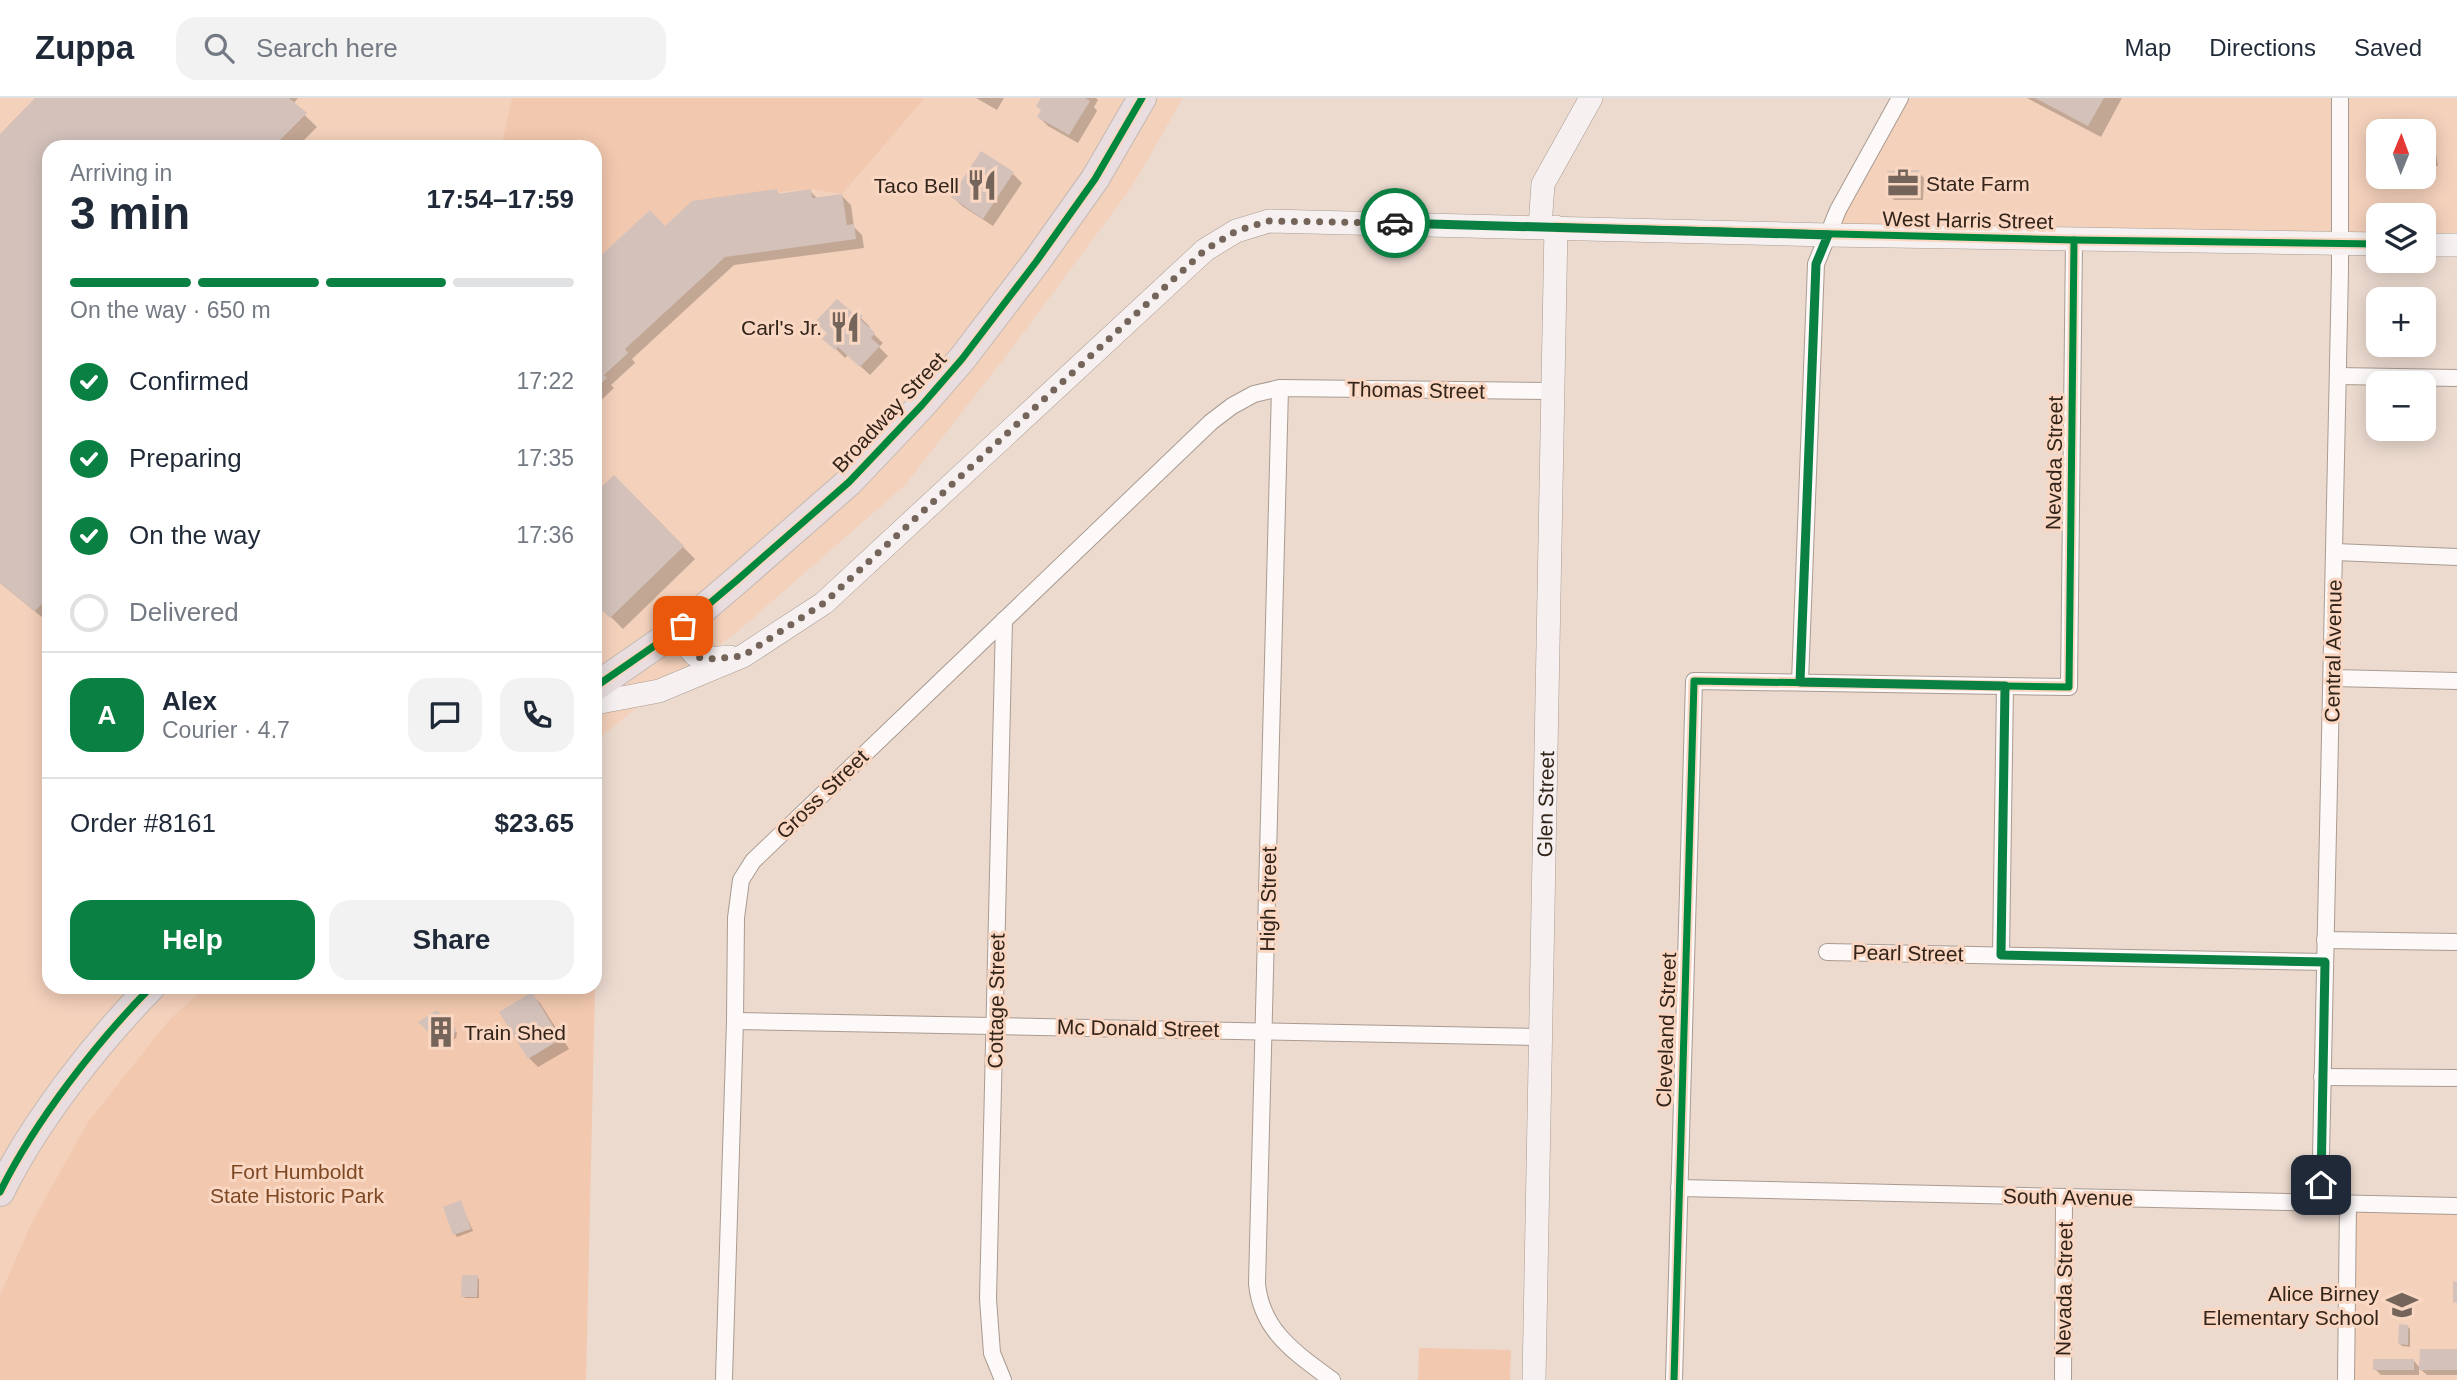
<!DOCTYPE html>
<meta charset="utf-8">
<style>
body{margin:0;font-family:Helvetica,sans-serif;background:#f2f2f3;color:#1f2937;height:100vh;display:flex;flex-direction:column;font-size:26px;white-space:nowrap}
*{box-sizing:border-box;margin:0}
p{font-size:23px;color:#747a83}
.icon{flex:none;width:38px;height:38px;fill:none;stroke:currentColor;stroke-width:2;stroke-linecap:round;stroke-linejoin:round}
.map{position:relative;flex:1;overflow:hidden}
.side{position:absolute;left:42px;top:42px;width:560px;height:854px;display:flex;flex-direction:column;background:#fff;border-radius:21px;box-shadow:0 4px 18px #0003}
.side>*{flex:none}
.needle{width:46px;rotate:1deg}
.controls{position:absolute;left:2366px;top:21px;display:grid;gap:14px}
.controls a{display:grid;place-items:center;width:70px;height:70px;border-radius:14px;background:#fff;box-shadow:0 4px 18px #0003;font-size:35px}
.pin{position:absolute;display:grid;place-items:center;width:60px;height:60px;color:#fff;margin:-30px;border-radius:14px;box-shadow:0 4px 10px #0006}
.courier{position:absolute;display:grid;place-items:center;width:70px;height:70px;margin:-35px;border:5px solid #0b8043;border-radius:50%;background:#fff;color:#222;box-shadow:0 2px 9px #0007}
.overview em{font-style:normal;font-weight:800}
.overview div{display:flex;flex-direction:column-reverse}
.overview{display:flex;align-items:center;justify-content:space-between;height:119px;padding:0 28px}
h1{font-size:46px;font-weight:800;line-height:52px}
.bar{display:grid;grid-template-columns:repeat(4,1fr);gap:10px 7px;align-content:center;height:84px;padding:0 28px}
.bar i{height:9px;border-radius:5px;background:#e0e1e3}
.bar .active{background:#0b8043}
.bar p{grid-column:span 4}
.line{display:flex;align-items:center;gap:18px;padding:0 28px;border-top:2px solid #e0e1e3}
.line div{flex:1}
.round{display:grid;place-items:center;flex:none;width:74px;height:74px;border-radius:21px;background:#f2f2f3}
ol{padding:0 28px;list-style:none}
li{display:flex;align-items:center;gap:21px;height:77px}
li p{margin-inline-start:auto}
li .icon{padding:7px;border-radius:50%;background:#0b8043;color:#fff;stroke-width:4}
li:last-child{color:#747a83}
li i{width:38px;height:38px;border:4px solid #e0e1e3;border-radius:50%}
.button{display:flex;gap:14px;margin-top:auto;padding:14px 28px}
.button a{flex:1;height:80px;border-radius:21px;background:#0b8043;color:#fff;font-size:28px;font-weight:800;line-height:80px;text-align:center}
.button a+a{background:#f2f2f3;color:#1f2937}
header{display:flex;align-items:center;gap:42px;box-sizing:border-box;height:98px;padding:0 35px;background:#fff;border-bottom:2px solid #e0e1e3}
header strong{font-size:33px}
nav{display:flex;gap:38px;margin-inline-start:auto;font-size:24px}
.search{width:490px;height:63px;background:#f2f2f3;display:flex;align-items:center;gap:18px;box-sizing:border-box;padding:0 24px;border-radius:21px;color:#747a83;font-size:26px}
.map>svg:first-child{display:block}
.built{fill:#f4d1bb;fill-rule:evenodd}
.green{fill:#f2c8af}
.shadow{fill:#0003}
.building{fill:#d3c1ba}
.lines{fill:none;stroke-linecap:round;stroke-linejoin:round}
.street-casing{stroke:#aa9b91;stroke-width:18}
.secondary-casing{stroke:#aa9b91;stroke-width:24}
.highway-casing{stroke:#c3b9b3;stroke-width:30}
.street{stroke:#fcf9f8;stroke-width:16}
.secondary{stroke:#f6f1f0;stroke-width:23}
.highway{stroke:#e9dddf;stroke-width:28}
.cycleway-casing{stroke:#f9d7c2;stroke-width:11}
.cycleway{stroke:#00873e;stroke-width:7}
.done{stroke:#746459;stroke-width:7;stroke-dasharray:0 12.6}
.route{stroke:#0b8043;stroke-width:9}
.labels{text-anchor:middle;dominant-baseline:central;stroke-width:6;stroke-linejoin:round;paint-order:stroke}
.poi-label{font-size:21px;fill:#33241a;stroke:#f9d7c2;text-anchor:end}
.street-label{font-size:21px;fill:#33241a;stroke:#f9d7c2}
.park-label{font-size:21px;fill:#7d4823;stroke:#f9d7c2}
</style>
<header>
<strong>Zuppa</strong>
<div class="search"><svg class="icon" aria-label="search" viewBox="0 0 24 24"><circle cx="10" cy="10" r="6"/><path d="M15 15l6 6"/></svg>Search here</div>
<nav><a>Map</a><a>Directions</a><a>Saved</a></nav>
</header>
<div class="map">
<svg width="2457" height="1282" viewBox="0 0 2457 1282">
<rect width="100%" height="100%" fill="#ecdacf"/>
<g class="built">
<polygon points="0,0 512,0 501,49 49,49 49,889 206,889 170,921 31,1126 0,1197"/>
<polygon points="925,0 1183,0 1131,90 1002,263 905,387 737,534 634,612 595,644 595,195 601,190 595,183 595,163 650,112 692,103 811,91 842,96"/>
<path d="M1900 0H2457V147H2424V117H2378V146L1828 137ZM2378 33H2424V79H2378Z"/>
<polygon points="2348,1106 2457,1108 2457,1282 2346,1282"/>
</g>
<g class="green">
<polygon points="512,0 925,0 842,96 811,91 692,103 665,128 650,112 595,163 595,49 501,49"/>
<polygon points="600,641 595,878 595,644"/>
<polygon points="206,889 595,889 586,1282 0,1282 0,1197 31,1126 88,1024 170,921"/>
<polygon points="1419,1250 1511,1252 1510,1282 1418,1282"/>
</g>
<g class="shadow">
<polygon points="37,0 298,0 293,6 317,29 297,49 49,49 48,524 0,485 0,38"/>
<polygon points="976,0 1004,0 997,12"/>
<polygon points="1043,0 1096,0 1098,2 1094,9 1097,13 1078,45 1048,28 1039,19 1043,13"/>
<polygon points="2027,0 2122,0 2101,39"/>
<polygon points="2424,36 2428,36 2434,42 2438,68 2434,68 2434,80 2412,81 2409,79 2424,79"/>
<polygon points="1918,74 1924,80 1923,102 1894,102 1888,96"/>
<polygon points="1013,76 1022,85 993,128 962,108 953,99"/>
<polygon points="776,93 780,97 810,93 818,101 842,98 851,107 854,129 862,137 864,150 734,167 632,261 635,265 611,287 614,290 595,308 595,198 603,190 595,181 595,165 665,130"/>
<polygon points="856,215 870,229 868,231 883,245 879,249 888,258 870,277 848,257 845,260 834,249 852,217"/>
<polygon points="614,379 695,461 623,531 595,503 595,398"/>
<polygon points="531,896 540,905 569,951 538,969 529,960"/>
<polygon points="437,914 457,935 456,940 438,952"/>
<polygon points="460,1104 473,1133 457,1139 455,1136"/>
<polygon points="477,1179 479,1181 479,1200 465,1200 463,1198"/>
<polygon points="2408,1229 2410,1231 2410,1249 2402,1248 2400,1246"/>
<polygon points="2457,1253 2457,1277 2427,1277 2419,1270 2419,1277 2381,1277 2375,1271 2414,1263 2421,1271"/>
</g>
<g class="building">
<polygon points="35,0 289,0 307,15 273,49 49,49 49,498 35,513 0,485 0,36"/>
<polygon points="1041,0 1085,0 1090,3 1069,37 1037,19 1041,12 1036,8"/>
<polygon points="2035,0 2104,0 2088,28"/>
<polygon points="2424,34 2429,34 2433,63 2429,63 2429,75 2424,75"/>
<polygon points="981,53 1014,74 983,121 951,99"/>
<polygon points="1919,72 1918,97 1886,97 1887,73"/>
<polygon points="777,91 778,96 811,91 812,100 842,96 847,127 854,126 856,141 725,159 625,251 628,255 604,277 607,280 595,291 595,195 601,190 595,183 595,163 650,112 665,128 692,103"/>
<polygon points="837,201 853,215 856,213 863,218 860,221 875,235 871,240 880,248 860,269 838,249 835,252 822,241 827,235 815,224"/>
<polygon points="614,377 684,448 610,520 595,506 595,395"/>
<polygon points="532,894 561,941 528,961 499,914"/>
<polygon points="437,912 456,931 454,938 435,950 437,943 418,924"/>
<polygon points="461,1102 471,1131 453,1137 443,1109"/>
<polygon points="462,1177 478,1177 477,1199 461,1199"/>
<polygon points="2453,1183 2457,1184 2457,1205 2453,1204"/>
<polygon points="2399,1226 2408,1227 2408,1247 2398,1246"/>
<polygon points="2420,1251 2457,1251 2457,1272 2419,1272"/>
<rect x="2373" y="1261" width="41" height="11"/>
</g>
<g class="lines">
<defs>
<g id="street">
<polyline points="2338,278 2457,280"/>
<path d="M1280 290 1257 1186C1262 1234 1296 1255 1332 1282"/>
<polyline points="2335,454 2457,459"/>
<polyline points="2333,580 2457,583"/>
<polyline points="1800,584 1816,166 1838,112 1900,0"/>
<polyline points="2325,842 2457,844"/>
<polyline points="1827,854 2325,864"/>
<polyline points="2001,857 2005,588"/>
<polyline points="735,923 1541,939"/>
<polyline points="2322,979 2457,980"/>
<polyline points="1679,1090 2457,1108"/>
<polyline points="2320,1105 2340,173 2340,0"/>
<polyline points="724,1280 735,923 736,820 741,782 753,763 1211,324 1232,308 1254,296 1280,290 1553,293"/>
<polyline points="1003,1282 992,1255 988,1201 1004,522"/>
<polyline points="1674,1282 1694,583 2069,589 2074,142"/>
<polyline points="2063,1282 2064,1099"/>
<polyline points="2346,1282 2348,1106"/>
</g>
<g id="secondary">
<polyline points="1540,129 1543,86 1591,0"/>
<polyline points="2424,147 2457,147"/>
<path d="M683 528C691 562 695 563 730 559"/>
<polyline points="595,605 659,593 743,558 824,505 1205,152 1236,133 1269,123 1828,137 2378,146"/>
<path id="s1" d="M1534 1282 1556 129"/>
</g>
<g id="highway">
<polyline points="595,589 683,528 736,483 849,384 922,307 962,261 1036,164 1095,81 1142,0"/>
<path d="M0 1094C35 1023 96 945 151 889"/>
</g>
</defs>
<use href="#street" class="street-casing"/>
<use href="#secondary" class="secondary-casing"/>
<use href="#highway" class="highway-casing"/>
<use href="#street" class="street"/>
<use href="#secondary" class="secondary"/>
<use href="#highway" class="highway"/>
<defs>
<g id="cycleway">
<polyline points="1556,129 2074,142 2378,146"/>
<polyline points="595,589 683,528 736,483 849,384 922,307 962,261 1036,164 1095,81 1142,0"/>
<path d="M0 1094C35 1023 96 945 151 889"/>
<polyline points="1674,1282 1694,583 2069,589 2074,142"/>
</g>
</defs>
<use href="#cycleway" class="cycleway-casing"/>
<use href="#cycleway" class="cycleway"/>
</g>
<g class="lines">
<polyline class="done" points="683,528 689,551 697,559 710,561 743,558 824,505 1205,152 1236,133 1269,123 1395,125"/>
<polyline class="route" points="1395,125 1828,137 1816,166 1800,584 2005,588 2001,857 2325,864 2321,1087"/>
</g>
<defs>
<symbol id="office-bare" viewBox="-9 -9 18 18"><path d="M-6-3h4V-5.5h4V-3h4V5H-6ZM-1-4.5V-3h2v-1.5ZM-6 0V1H6V0Z" fill="#746459" stroke="#f9d7c2" stroke-width="2.5" paint-order="stroke"/></symbol>
<symbol id="restaurant-bare" viewBox="-9 -9 18 18"><path d="M-5-6h1v4h1v-4h1v4h1v-4h1v5L-1.5 .5V6h-2V.5L-5-1ZM5-6V6H3V1.5H1.5Q1.5-4 5-6Z" fill="#746459" stroke="#f9d7c2" stroke-width="2.5" paint-order="stroke"/></symbol>
<symbol id="building-bare" viewBox="-9 -9 18 18"><path d="M-4-6H4V6H1V3H-1V6H-4ZM-2.5-4.3h1.7v1.8h-1.7ZM.8-4.3h1.7v1.8H.8ZM-2.5-1h1.7V.8h-1.7ZM.8-1h1.7V.8H.8Z" fill="#746459" stroke="#f9d7c2" stroke-width="2.5" paint-order="stroke"/></symbol>
<symbol id="school-bare" viewBox="-9 -9 18 18"><path d="M0-5L7-2L0 1L-7-2ZM-4 1L0 2.5L4 1V4Q0 6-4 4Z" fill="#746459" stroke="#f9d7c2" stroke-width="2.5" paint-order="stroke"/></symbol>
</defs>
<g fill-rule="evenodd">
<use href="#office-bare" x="1881" y="63" width="44" height="44"/>
<use href="#restaurant-bare" x="960" y="65" width="44" height="44"/>
<use href="#restaurant-bare" x="823" y="207" width="44" height="44"/>
<use href="#building-bare" x="419" y="912" width="44" height="44"/>
<use href="#school-bare" x="2380" y="1185" width="44" height="44"/>
</g>
<g class="labels">
<g class="poi-label">
<text x="1926" y="85" text-anchor="start">State Farm</text>
<text x="959" y="87">Taco Bell</text>
<text x="822" y="229">Carl's Jr.</text>
<text x="464" y="934" text-anchor="start">Train Shed</text>
<text x="2379" y="1195">Alice Birney<tspan x="2379" dy="24">Elementary School</tspan></text>
</g>
<g class="street-label">
<text transform="translate(1968 122) rotate(1)">West Harris Street</text>
<text transform="translate(1416 292) rotate(1)">Thomas Street</text>
<text transform="translate(889 314) rotate(-47)">Broadway Street</text>
<text transform="translate(2054 365) rotate(-89)">Nevada Street</text>
<text transform="translate(2333 553) rotate(-89)">Central Avenue</text>
<text transform="translate(822 696) rotate(-44)">Gross Street</text>
<text stroke="none"><textPath href="#s1" startOffset="576">Glen Street</textPath></text>
<text transform="translate(1268 801) rotate(-89)">High Street</text>
<text transform="translate(1908 855) rotate(1)">Pearl Street</text>
<text transform="translate(996 903) rotate(-89)">Cottage Street</text>
<text transform="translate(1138 930) rotate(1)">Mc Donald Street</text>
<text transform="translate(1666 932) rotate(-88)">Cleveland Street</text>
<text transform="translate(2068 1099) rotate(1)">South Avenue</text>
<text transform="translate(2064 1191) rotate(-89)">Nevada Street</text>
</g>
<g class="park-label">
<text x="297" y="1073">Fort Humboldt<tspan x="297" dy="24">State Historic Park</tspan></text>
</g>
</g>
</svg>
<div class="controls">
<a><svg class="needle" viewBox="-14 -14 28 28"><path d="M0-13l5 13h-10z" fill="#e53935"/><path d="M0 13l5-13h-10z" fill="#747a83"/></svg></a>
<a><svg class="icon" aria-label="layers" viewBox="0 0 24 24"><path d="M12 4l9 5-9 5-9-5zM3 14l9 5 9-5"/></svg></a>
<a>+</a>
<a>−</a>
</div>
<div class="pin" style="left:683px;top:528px;background:#ea580c"><svg class="icon" aria-label="bag" viewBox="0 0 24 24"><path d="M5 8h14l-1 12H6zM9 8a3 3 0 0 1 6 0"/></svg></div>
<div class="pin" style="left:2321px;top:1087px;background:#1f2937"><svg class="icon" aria-label="home" viewBox="0 0 24 24"><path d="M3 11l9-7 9 7M6 9v11h12V9"/></svg></div>
<div class="courier" style="left:1395px;top:125px"><svg class="icon" aria-label="car" viewBox="0 0 24 24"><path d="M5 17H2v-5l4-1 3-4h7l3 4 3 1v5h-3M9 17h6M6 11h13"/><circle cx="7" cy="17" r="2"/><circle cx="17" cy="17" r="2"/></svg></div>
<section class="side">
<div class="overview"><div><h1>3 min</h1><p>Arriving in</p></div><em>17:54–17:59</em></div>
<div class="bar"><i class="active"></i><i class="active"></i><i class="active"></i><i></i><p>On the way · 650 m</p></div>
<ol>
<li><svg class="icon" aria-label="check" viewBox="0 0 24 24"><path d="M5 12l5 5 9-10"/></svg>Confirmed<p>17:22</p></li>
<li><svg class="icon" aria-label="check" viewBox="0 0 24 24"><path d="M5 12l5 5 9-10"/></svg>Preparing<p>17:35</p></li>
<li><svg class="icon" aria-label="check" viewBox="0 0 24 24"><path d="M5 12l5 5 9-10"/></svg>On the way<p>17:36</p></li>
<li><i></i>Delivered</li>
</ol>
<div class="line" style="height:126px"><b class="round" style="background:#0b8043;color:#fff">A</b><div><b>Alex</b><p>Courier · 4.7</p></div><a class="round"><svg class="icon" aria-label="chat" viewBox="0 0 24 24"><path d="M4 5h16v11H9l-5 4z"/></svg></a><a class="round"><svg class="icon" aria-label="phone" viewBox="0 0 24 24"><path d="M5 4h4l2 5-3 2q2 4 5 5l2-3 5 2v4C11 20 4 13 5 4z"/></svg></a></div>
<div class="line" style="height:91px"><div>Order #8161</div><b>$23.65</b></div>
<div class="button"><a>Help</a><a>Share</a></div>
</section>
</div>
